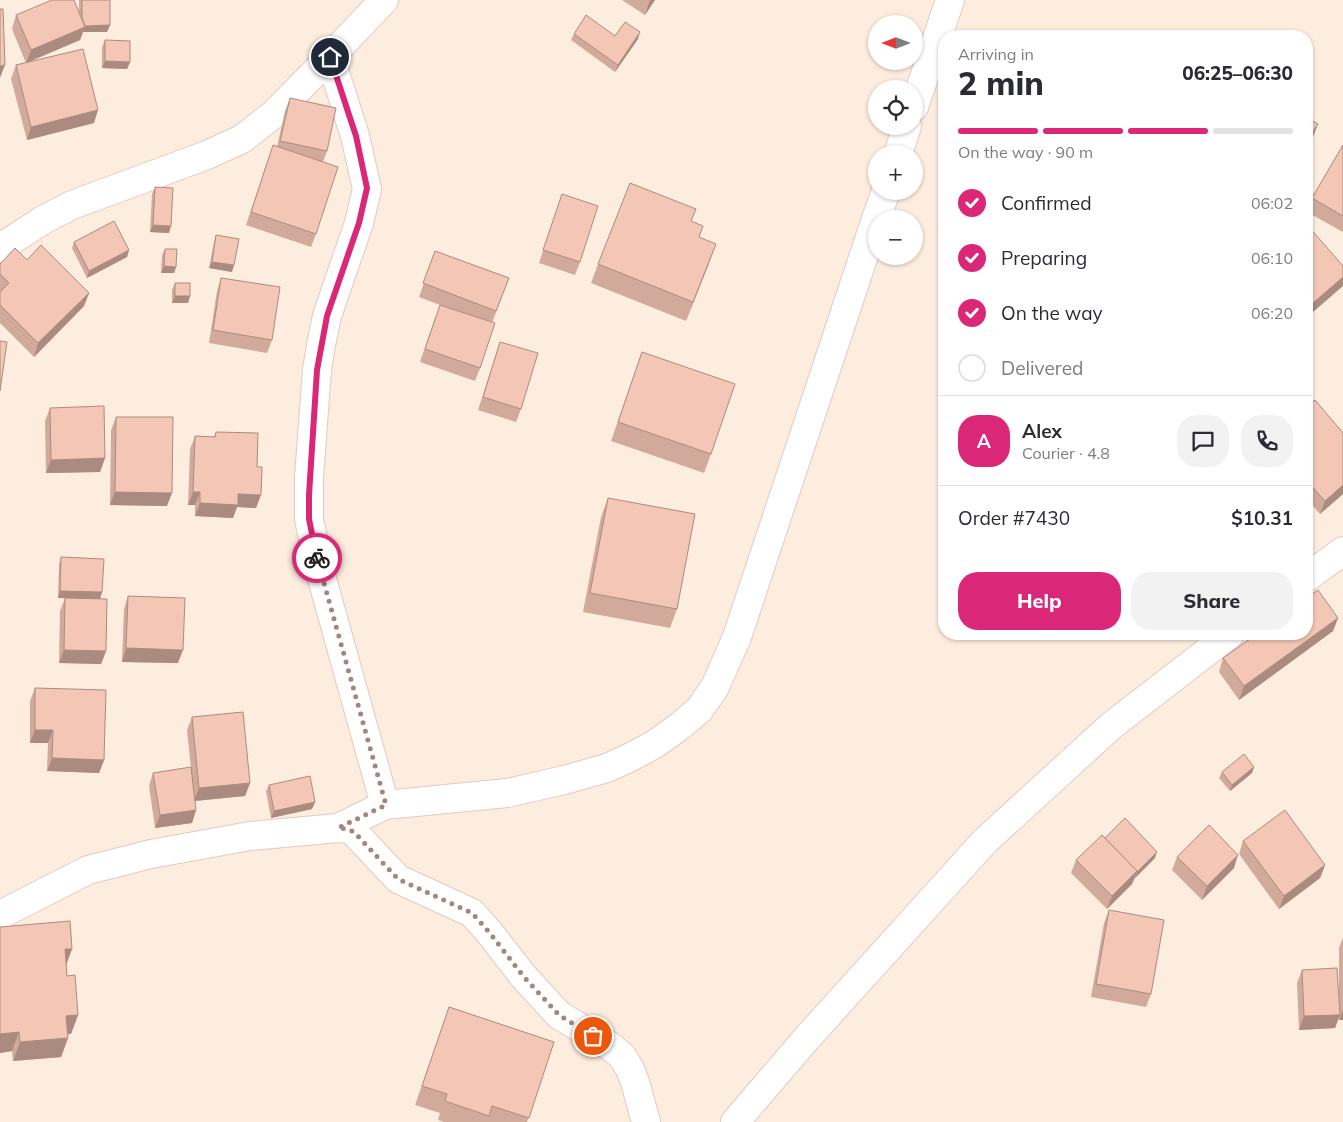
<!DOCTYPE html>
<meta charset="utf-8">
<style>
body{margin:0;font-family:Mulish,sans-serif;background:#f2f2f3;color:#2b2b33;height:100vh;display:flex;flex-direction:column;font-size:19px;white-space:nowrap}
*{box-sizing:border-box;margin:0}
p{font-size:16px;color:#7c7c81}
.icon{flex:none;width:28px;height:28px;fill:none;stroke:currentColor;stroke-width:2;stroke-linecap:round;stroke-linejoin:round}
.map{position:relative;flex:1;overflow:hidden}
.panel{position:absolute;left:938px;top:30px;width:375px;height:610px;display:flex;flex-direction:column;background:#fff;border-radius:20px;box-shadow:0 1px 4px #0004}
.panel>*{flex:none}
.needle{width:32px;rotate:270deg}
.fabs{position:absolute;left:868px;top:15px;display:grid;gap:10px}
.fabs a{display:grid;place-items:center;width:55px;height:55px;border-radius:50%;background:#fff;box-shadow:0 1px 4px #0004;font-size:25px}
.pin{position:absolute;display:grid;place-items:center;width:42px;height:42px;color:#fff;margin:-21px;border:2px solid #fff;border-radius:50%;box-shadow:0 1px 5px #0007}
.courier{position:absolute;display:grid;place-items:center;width:50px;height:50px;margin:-25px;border:4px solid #db2777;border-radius:50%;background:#fff;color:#222;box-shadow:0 1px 6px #0007}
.summary em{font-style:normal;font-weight:800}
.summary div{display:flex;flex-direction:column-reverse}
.summary{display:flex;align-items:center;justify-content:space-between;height:85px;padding:0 20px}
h1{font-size:32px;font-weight:800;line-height:38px}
.bar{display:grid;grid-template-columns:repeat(4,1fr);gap:8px 5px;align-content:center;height:60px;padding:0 20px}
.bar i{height:6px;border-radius:4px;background:#e1e1e2}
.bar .current{background:#db2777}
.bar p{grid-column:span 4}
.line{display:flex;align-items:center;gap:12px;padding:0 20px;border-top:1px solid #e1e1e2}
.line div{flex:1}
.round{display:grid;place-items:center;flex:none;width:52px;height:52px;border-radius:20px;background:#f2f2f3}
ol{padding:0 20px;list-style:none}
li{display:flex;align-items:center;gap:15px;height:55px}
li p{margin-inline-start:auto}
li .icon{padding:5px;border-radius:50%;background:#db2777;color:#fff;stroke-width:4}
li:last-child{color:#7c7c81}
li i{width:28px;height:28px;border:2px solid #e1e1e2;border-radius:50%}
.action{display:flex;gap:10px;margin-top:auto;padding:10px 20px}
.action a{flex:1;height:58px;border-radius:20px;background:#db2777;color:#fff;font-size:20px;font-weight:800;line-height:58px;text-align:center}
.action a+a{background:#f2f2f3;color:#2b2b33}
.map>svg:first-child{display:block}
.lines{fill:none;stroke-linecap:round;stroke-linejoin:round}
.minor-casing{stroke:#e3cabe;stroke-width:30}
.minor{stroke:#fff;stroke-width:28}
.wall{fill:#d2aa9c}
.shaded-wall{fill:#ab8b7f}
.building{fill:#f4c6b5;stroke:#ab8b7f}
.done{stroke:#a4877c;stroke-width:5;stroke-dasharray:0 9}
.route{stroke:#db2777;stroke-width:6}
</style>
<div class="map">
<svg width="1343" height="1122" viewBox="0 0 1343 1122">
<rect width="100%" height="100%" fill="#fdeddf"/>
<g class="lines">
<defs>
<g id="minor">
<polyline points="330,57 355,136 367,189 359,223 327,316 321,345 317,370 309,477 309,519 319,568 385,805"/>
<polyline points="914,107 950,0"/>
<polyline points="898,154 907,126"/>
<polyline points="876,219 886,191"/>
<polyline points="0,248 43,220 72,205 207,155 242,139 274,114 330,57 384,0"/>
<polyline points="1306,578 1343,551"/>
<polyline points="338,828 385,805 507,793 564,780 607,768 629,758 655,744 680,726 699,710 715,687 737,637 876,219"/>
<polyline points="0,915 88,870 151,854 250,836 338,828 347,829 354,832 398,879 472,913 489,932 524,977 559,1015 610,1046 622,1056 630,1069 635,1082 646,1122"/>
<polyline points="735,1122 807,1038 985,841 1111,726 1230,634"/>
</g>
</defs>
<use href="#minor" class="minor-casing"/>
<use href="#minor" class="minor"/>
</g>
<g class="wall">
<polygon points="79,0 110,0 110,25 107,32 83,32 80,40 26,63 94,123 27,140 11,79 16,65 26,63 12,29 16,15 79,13"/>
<polygon points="622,0 655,0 645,15"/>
<polygon points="574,34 615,36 638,39 615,72 571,40"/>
<polygon points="105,40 130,62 127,69 102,68 102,47"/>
<polygon points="290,98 327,151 323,162 316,234 311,247 246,225 273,145 277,147 285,111"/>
<polygon points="1343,145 1343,232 1307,212 1312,198"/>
<polygon points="155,187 169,233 150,232 152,194"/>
<polygon points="562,194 580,262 575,275 539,263"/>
<polygon points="692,222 703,226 699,237 709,263 686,321 591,283 598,264"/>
<polygon points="216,235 232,272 209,268 214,242"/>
<polygon points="74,242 129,250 127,257 87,278 72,248"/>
<polygon points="165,249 176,267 174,273 161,273 162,255"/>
<polygon points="435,251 509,278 492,323 480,368 475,381 420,362 435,318 445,307 419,297"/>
<polygon points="0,264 89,293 84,306 34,357 0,323"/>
<polygon points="221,278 272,340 267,353 209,343 217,291"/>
<polygon points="175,283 190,296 188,303 172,303 172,290"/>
<polygon points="500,342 521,409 516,422 478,410"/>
<polygon points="642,352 711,454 704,473 611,441"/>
<polygon points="50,408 105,458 100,472 46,473 45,421"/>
<polygon points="1306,408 1343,433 1343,494 1320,514 1306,498"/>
<polygon points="116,417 167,506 110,505 111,430"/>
<polygon points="216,432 256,508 237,507 233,518 195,516 195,505 188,505 190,449 195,436 214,437"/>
<polygon points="608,498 677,609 670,628 583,612 601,517"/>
<polygon points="61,557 102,592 100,599 106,651 101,664 59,663 60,611 65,598 58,598 59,564"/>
<polygon points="128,596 178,663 122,662 124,609"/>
<polygon points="1338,618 1333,631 1239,700 1219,672 1223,658"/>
<polygon points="35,688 104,760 99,773 47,771 48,743 30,743 30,701"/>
<polygon points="192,717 250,783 245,796 195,801 196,810 192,823 155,828 149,786 153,773 191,768 187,730"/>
<polygon points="1254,767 1252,773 1230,791 1219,778 1222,772"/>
<polygon points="269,785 315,802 312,809 271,818 266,791"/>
<polygon points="1105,838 1155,858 1135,878 1132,884 1107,909 1071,873 1076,860"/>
<polygon points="1243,841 1325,865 1320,878 1279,909 1239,854"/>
<polygon points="1177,857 1234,868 1202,900 1172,870"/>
<polygon points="1109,910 1151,994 1146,1007 1091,997 1104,923"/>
<polygon points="0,927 72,949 66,965 67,976 78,1015 71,1034 68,1034 68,1038 61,1057 13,1061 12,1051 0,1053"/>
<polygon points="1343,937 1343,1020 1339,1020 1339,1016 1335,1028 1299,1030 1297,983 1302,970 1339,1007 1339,948"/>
<polygon points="449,1007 554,1042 527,1122 444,1122 438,1120 440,1113 415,1105"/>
</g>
<g class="shaded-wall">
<polygon points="650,0 655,0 645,15"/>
<polygon points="110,25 107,32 83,32 80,40 26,63 31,50 82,26"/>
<polygon points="640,32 638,39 615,72 618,65"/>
<polygon points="105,61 130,62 127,69 102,68"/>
<polygon points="5,65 0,78 0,66"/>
<polygon points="98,110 94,123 27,140 31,127"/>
<polygon points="1318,124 1313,137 1306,148 1306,142"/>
<polygon points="153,225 171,226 169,233 150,232"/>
<polygon points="716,244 709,263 686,321 693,302"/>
<polygon points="129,250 127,257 87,278 89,271"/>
<polygon points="212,262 234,265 232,272 209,268"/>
<polygon points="164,266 176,267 174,273 161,273"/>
<polygon points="1343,277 1343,286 1306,318 1306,309"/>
<polygon points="89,293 84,306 34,357 38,343"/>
<polygon points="175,296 190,296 188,303 172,303"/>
<polygon points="105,458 100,472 46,473 51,460"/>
<polygon points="1343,485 1343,494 1320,514 1325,501"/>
<polygon points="115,492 172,493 167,506 110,505"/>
<polygon points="193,492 200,492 195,505 188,505"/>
<polygon points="238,494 261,495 256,508 237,507 233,518 195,516 200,503"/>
<polygon points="60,591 102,592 100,599 58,598"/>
<polygon points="1338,618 1333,631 1239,700 1244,686"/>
<polygon points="126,648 183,650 178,663 122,662"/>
<polygon points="64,650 106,651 101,664 59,663"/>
<polygon points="35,730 53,730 48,743 30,743"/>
<polygon points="52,758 104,760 99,773 47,771"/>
<polygon points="1254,767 1252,773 1230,791 1232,785"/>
<polygon points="250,783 245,796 194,801 199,788"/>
<polygon points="315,802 312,809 271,818 274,811"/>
<polygon points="196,810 192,823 155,828 160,815"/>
<polygon points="1157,852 1155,858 1135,878 1137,872"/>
<polygon points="1238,855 1234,868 1202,900 1207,886"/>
<polygon points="1325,865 1320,878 1279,909 1284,896"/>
<polygon points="1137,871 1132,884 1107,909 1112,896"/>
<polygon points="65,949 72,949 65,968"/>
<polygon points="1343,1010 1343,1020 1339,1020"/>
<polygon points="78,1015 71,1034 59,1035 66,1016"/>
<polygon points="1340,1015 1335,1028 1299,1030 1304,1016"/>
<polygon points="19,1032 12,1051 0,1053 0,1034"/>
<polygon points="68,1038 61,1057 13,1061 20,1042"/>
</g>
<g class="building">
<polygon points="52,0 74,0 85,27 31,50 16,15"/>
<polygon points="82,0 110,0 110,25 85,26 82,18"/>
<polygon points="0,9 3,9 5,65 0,66"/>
<polygon points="586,15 615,36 625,22 640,32 618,65 574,34"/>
<polygon points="105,40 130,41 130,62 105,61"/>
<polygon points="83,49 98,110 31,127 16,65"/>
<polygon points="290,98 336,108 327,151 280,141"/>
<polygon points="1306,117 1318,124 1306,142"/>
<polygon points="273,145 338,167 316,234 251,212"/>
<polygon points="1343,145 1343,216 1312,198"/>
<polygon points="630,183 696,209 691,221 703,226 699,237 716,244 693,302 598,264"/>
<polygon points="155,187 173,188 171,226 153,225"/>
<polygon points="562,194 598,206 580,262 543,250"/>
<polygon points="114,221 129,250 89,271 74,242"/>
<polygon points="1308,226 1343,266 1343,277 1306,309 1306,228"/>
<polygon points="216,235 239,239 234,265 212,262"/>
<polygon points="41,245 89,293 38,343 0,305 0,292 9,283 0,274 0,264 15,248 27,260"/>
<polygon points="165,249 177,249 176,267 164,266"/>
<polygon points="435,251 509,278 496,311 423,283"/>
<polygon points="221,278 280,287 272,340 213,330"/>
<rect x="175" y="283" width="15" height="13"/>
<polygon points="440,305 495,323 480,368 425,349"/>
<polygon points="0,341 7,342 0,391"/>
<polygon points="500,342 538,353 521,409 483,397"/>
<polygon points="642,352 735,384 711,454 618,422"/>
<polygon points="1315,400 1343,433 1343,485 1325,501 1306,480 1306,408"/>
<polygon points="104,406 105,458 51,460 50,408"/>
<polygon points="116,417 173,417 172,493 115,492"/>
<polygon points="216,432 258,433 257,467 262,467 261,495 238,494 238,505 200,503 200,492 193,492 195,436 215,437"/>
<polygon points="608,498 695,514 677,609 590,593"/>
<polygon points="61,557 104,559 102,592 60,591"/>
<polygon points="1318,590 1338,618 1244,686 1223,658 1257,634 1306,634 1306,598"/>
<polygon points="128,596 185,598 183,650 126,648"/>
<polygon points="65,598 107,599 106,651 64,650"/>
<polygon points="35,688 106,690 104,760 52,758 53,730 35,730"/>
<polygon points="243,712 250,783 199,788 192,717"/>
<polygon points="1244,754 1254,767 1232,785 1222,772"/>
<polygon points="191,767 196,810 160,815 153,773"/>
<polygon points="310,776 315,802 274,811 269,785"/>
<polygon points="1285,810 1325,865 1284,896 1243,841"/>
<polygon points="1125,818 1157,852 1137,872 1105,838"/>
<polygon points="1209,825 1238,855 1207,886 1177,857"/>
<polygon points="1102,835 1137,871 1112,896 1076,860"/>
<polygon points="1109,910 1164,920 1151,994 1096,984"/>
<polygon points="70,921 72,949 65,949 67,976 75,975 78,1015 66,1016 68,1038 20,1042 19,1032 0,1034 0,927"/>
<polygon points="1337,968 1340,1015 1304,1016 1302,970"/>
<polygon points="449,1007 554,1042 529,1118 492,1106 489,1116 445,1101 447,1094 422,1086"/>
</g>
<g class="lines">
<polyline class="done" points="317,558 386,805 338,828 347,829 354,832 398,879 472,913 489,932 524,977 559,1015 593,1036"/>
<polyline class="route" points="317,558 309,519 309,495 317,370 327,316 359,223 367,188 356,136 330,57"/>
</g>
</svg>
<div class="fabs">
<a><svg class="needle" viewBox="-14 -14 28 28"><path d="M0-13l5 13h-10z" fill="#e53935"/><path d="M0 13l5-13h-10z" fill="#7c7c81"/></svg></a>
<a><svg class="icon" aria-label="locate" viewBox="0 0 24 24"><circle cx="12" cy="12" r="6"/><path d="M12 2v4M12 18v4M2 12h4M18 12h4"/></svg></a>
<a>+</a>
<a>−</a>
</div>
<div class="pin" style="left:593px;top:1036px;background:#ea580c"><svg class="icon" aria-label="bag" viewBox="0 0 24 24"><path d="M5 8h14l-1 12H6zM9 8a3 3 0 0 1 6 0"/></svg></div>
<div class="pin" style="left:330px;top:57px;background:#1f2937"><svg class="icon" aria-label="home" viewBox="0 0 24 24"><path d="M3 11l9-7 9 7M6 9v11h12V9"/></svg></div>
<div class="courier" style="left:317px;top:558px"><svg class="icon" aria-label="bike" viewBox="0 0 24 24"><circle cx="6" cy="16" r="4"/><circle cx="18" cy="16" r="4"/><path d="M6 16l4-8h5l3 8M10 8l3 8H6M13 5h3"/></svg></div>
<section class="panel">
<div class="summary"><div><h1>2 min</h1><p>Arriving in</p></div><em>06:25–06:30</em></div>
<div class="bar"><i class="current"></i><i class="current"></i><i class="current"></i><i></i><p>On the way · 90 m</p></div>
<ol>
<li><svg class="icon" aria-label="check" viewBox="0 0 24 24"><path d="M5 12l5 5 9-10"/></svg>Confirmed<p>06:02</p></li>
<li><svg class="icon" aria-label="check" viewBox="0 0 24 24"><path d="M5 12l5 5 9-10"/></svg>Preparing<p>06:10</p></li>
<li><svg class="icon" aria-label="check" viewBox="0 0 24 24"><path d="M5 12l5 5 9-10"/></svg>On the way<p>06:20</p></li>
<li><i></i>Delivered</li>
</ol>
<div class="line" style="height:90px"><b class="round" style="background:#db2777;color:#fff">A</b><div><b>Alex</b><p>Courier · 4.8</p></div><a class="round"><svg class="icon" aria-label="chat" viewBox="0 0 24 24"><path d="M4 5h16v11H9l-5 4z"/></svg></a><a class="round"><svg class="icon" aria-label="phone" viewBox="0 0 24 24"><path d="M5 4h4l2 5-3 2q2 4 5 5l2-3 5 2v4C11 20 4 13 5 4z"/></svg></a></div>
<div class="line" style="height:65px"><div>Order #7430</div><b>$10.31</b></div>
<div class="action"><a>Help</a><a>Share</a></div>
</section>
</div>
